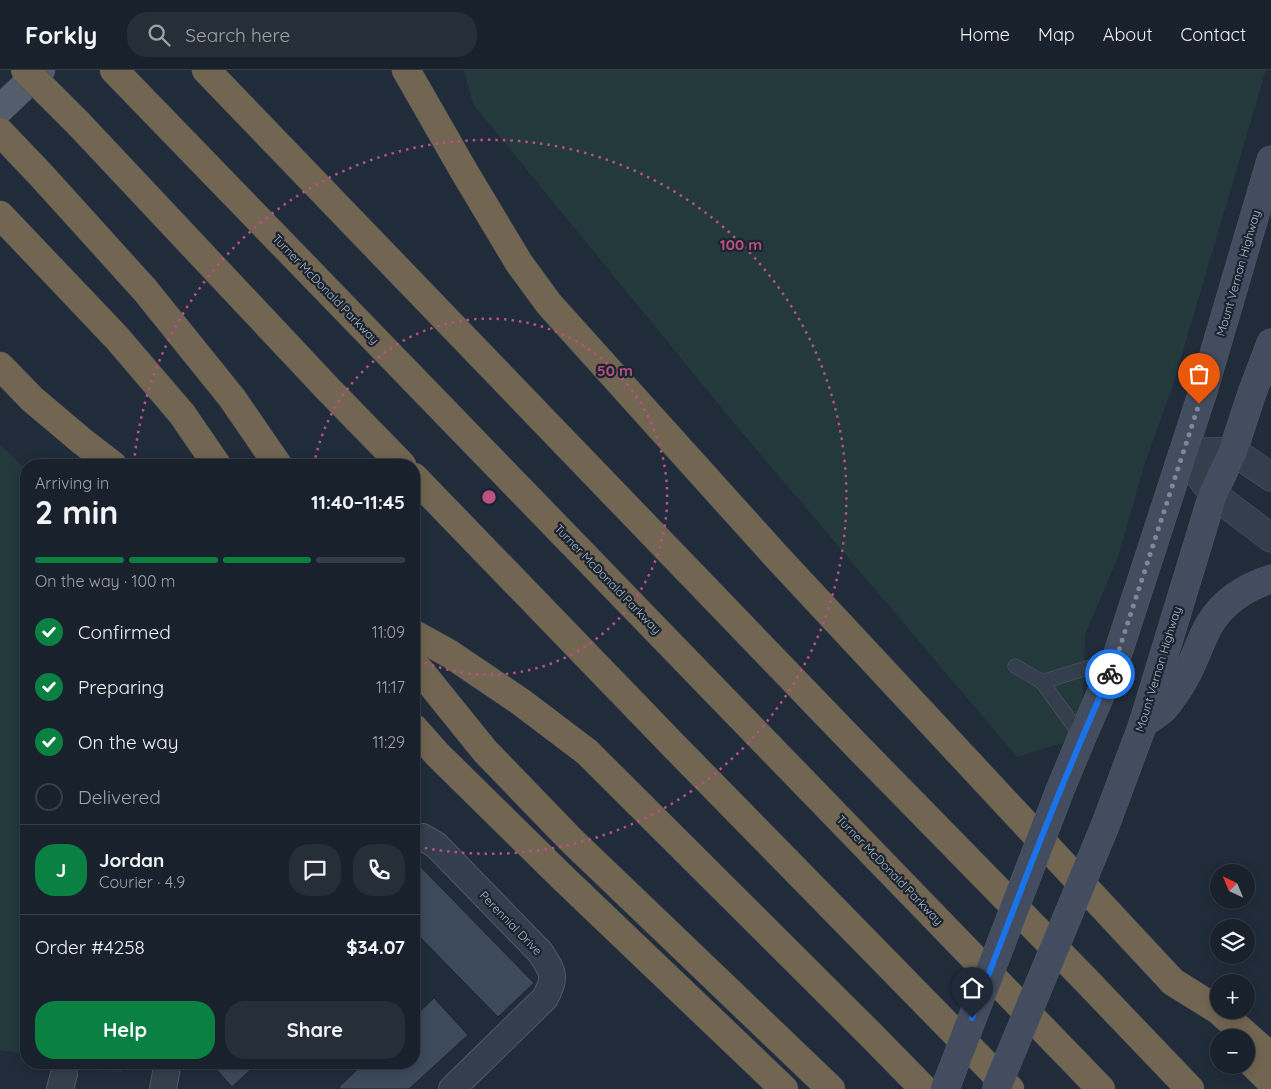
<!DOCTYPE html>
<meta charset="utf-8">
<style>
body{margin:0;font-family:Quicksand,sans-serif;background:#262e38;color:#f1f3f6;height:100vh;display:flex;flex-direction:column;font-size:19px;white-space:nowrap}
*{box-sizing:border-box;margin:0}
p{font-size:16px;color:#9fa3a9}
.icon{flex:none;width:28px;height:28px;fill:none;stroke:currentColor;stroke-width:2;stroke-linecap:round;stroke-linejoin:round}
.map{position:relative;flex:1;overflow:hidden}
.side{position:absolute;left:20px;top:389px;width:400px;height:610px;display:flex;flex-direction:column;background:#19212c;border-radius:20px;box-shadow:0 2px 12px #0003,0 0 0 1px #373e48}
.side>*{flex:none}
.needle{width:32px;rotate:316deg}
.fabs{position:absolute;left:1210px;top:794px;display:grid;gap:10px}
.fabs a{display:grid;place-items:center;width:45px;height:45px;border-radius:50%;background:#19212c;box-shadow:0 2px 12px #0003,0 0 0 1px #373e48;font-size:25px}
.pin{position:absolute;display:grid;place-items:center;width:42px;height:42px;color:#fff;margin:-51px -21px;border-radius:50% 50% 50% 0;rotate:-45deg;box-shadow:0 0 5px #0007}
.pin .icon{rotate:45deg}
.courier{position:absolute;display:grid;place-items:center;width:50px;height:50px;margin:-25px;border:4px solid #1a73e8;border-radius:50%;background:#fff;color:#222;box-shadow:0 1px 6px #0007}
.head em{font-style:normal;font-weight:700}
.head div{display:flex;flex-direction:column-reverse}
.head{display:flex;align-items:center;justify-content:space-between;height:85px;padding:0 15px}
h1{font-size:32px;font-weight:700;line-height:38px}
.bar{display:grid;grid-template-columns:repeat(4,1fr);gap:8px 5px;align-content:center;height:60px;padding:0 15px}
.bar i{height:6px;border-radius:4px;background:#373e48}
.bar .active{background:#0b8043}
.bar p{grid-column:span 4}
.line{display:flex;align-items:center;gap:12px;padding:0 15px;border-top:1px solid #373e48}
.line div{flex:1}
.round{display:grid;place-items:center;flex:none;width:52px;height:52px;border-radius:20px;background:#262e38}
ol{padding:0 15px;list-style:none}
li{display:flex;align-items:center;gap:15px;height:55px}
li p{margin-inline-start:auto}
li .icon{padding:5px;border-radius:50%;background:#0b8043;color:#fff;stroke-width:4}
li:last-child{color:#9fa3a9}
li i{width:28px;height:28px;border:2px solid #373e48;border-radius:50%}
.action{display:flex;gap:10px;margin-top:auto;padding:10px 15px}
.action a{flex:1;height:58px;border-radius:20px;background:#0b8043;color:#fff;font-size:20px;font-weight:700;line-height:58px;text-align:center}
.action a+a{background:#262e38;color:#f1f3f6}
header{display:flex;align-items:center;gap:30px;box-sizing:border-box;height:70px;padding:0 25px;background:#19212c;border-bottom:1px solid #373e48}
header strong{font-size:24px}
nav{display:flex;gap:28px;margin-inline-start:auto;font-size:18px}
.search{width:350px;height:45px;background:#262e38;display:flex;align-items:center;gap:12px;box-sizing:border-box;padding:0 18px;border-radius:20px;color:#9fa3a9;font-size:19px}
.map>svg:first-child{display:block}
.green{fill:#23393c}
.building{fill:#3d4a5b;stroke:#1c2532}
.lines{fill:none;stroke-linecap:round;stroke-linejoin:round}
.service-casing{stroke:#505966;stroke-width:15}
.minor-casing{stroke:#505966;stroke-width:28}
.tertiary-casing{stroke:#505966;stroke-width:29}
.secondary-casing{stroke:#505966;stroke-width:29}
.primary-casing{stroke:#3e4754;stroke-width:29}
.motorway-casing{stroke:#404956;stroke-width:29}
.service{stroke:#353e4c;stroke-width:14}
.minor{stroke:#353e4c;stroke-width:26}
.tertiary{stroke:#353e4c;stroke-width:28}
.secondary{stroke:#434d5f;stroke-width:28}
.primary{stroke:#535d6c;stroke-width:28}
.motorway{stroke:#726652;stroke-width:28}
.secondary-bridge-casing{stroke:#505966;stroke-width:29;stroke-linecap:butt}
.motorway-bridge-casing{stroke:#404956;stroke-width:29;stroke-linecap:butt}
.secondary-bridge{stroke:#434d5f;stroke-width:28}
.motorway-bridge{stroke:#726652;stroke-width:28}
.done{stroke:#7e8896;stroke-width:5;stroke-dasharray:0 9}
.route{stroke:#1a73e8;stroke-width:6}
.ring{fill:none;stroke:#bc5081;stroke-width:2.5;stroke-dasharray:2.5 5}
.labels{text-anchor:middle;dominant-baseline:central;stroke-width:4.5;stroke-linejoin:round;paint-order:stroke}
.street-label{font-size:12px;fill:#b0b9c7;stroke:#1a2330}
.centre{fill:#bc5081;stroke:#1a2330;stroke-width:2.5}
.ring-label{font-size:15px;text-anchor:middle;font-weight:bold;fill:#bc5081;stroke:#1a2330;stroke-width:4.5;stroke-linejoin:round;paint-order:stroke}
</style>
<header>
<strong>Forkly</strong>
<div class="search"><svg class="icon" aria-label="search" viewBox="0 0 24 24"><circle cx="10" cy="10" r="6"/><path d="M15 15l6 6"/></svg>Search here</div>
<nav><a>Home</a><a>Map</a><a>About</a><a>Contact</a></nav>
</header>
<div class="map">
<svg width="1271" height="1019" viewBox="0 0 1271 1019">
<rect width="100%" height="100%" fill="#212c3b"/>
<g class="green">
<polygon points="464,0 1266,0 1173,315 1146,390 1118,487 1085,565 1082,667 1017,687 734,353 473,34"/>
<polygon points="0,375 26,399 26,984 0,980"/>
<polygon points="61,993 129,993 121,1002 96,1000"/>
</g>
<g class="building">
<polygon points="414,790 534,913 498,947 414,861"/>
<polygon points="434,928 468,965 409,1019 341,1019 339,1017 365,992 414,992 414,947"/>
<polygon points="210,992 259,992 232,1017"/>
</g>
<g class="lines">
<defs>
<g id="service">
<polyline points="1015,596 1042,612"/>
<polyline points="1082,667 1042,612 1116,589"/>
</g>
<g id="minor">
<path d="M414 766 422 767 436 775 540 882C553 902 557 906 545 928L452 1019"/>
<polyline points="60,1019 64,1004"/>
<polyline points="163,1019 168,992"/>
</g>
<g id="tertiary">
<polyline points="1183,383 1213,424 1271,468"/>
<polyline points="1183,383 1233,381 1271,407"/>
</g>
<g id="secondary">
<path d="M1143 654C1149 649 1158 644 1164 638 1170 632 1175 623 1180 616 1192 598 1198 576 1208 557 1221 533 1245 517 1271 509"/>
<polyline points="1060,720 1082,667 1116,589 1204,318 1271,90"/>
<polyline points="1105,756 1143,654 1213,424 1233,381 1252,323 1271,273"/>
</g>
<polyline id="primary" points="0,39 41,0"/>
<g id="motorway">
<polyline points="114,0 1101,1019"/>
<polyline points="206,0 857,676 1081,905 1190,1019"/>
<polyline points="406,0 465,103 519,193 549,234 776,486 1173,912 1218,940 1271,987"/>
<polyline points="78,53 328,319 402,395"/>
<polyline points="0,62 41,105 145,220 232,328 278,395"/>
<polyline points="0,145 117,268 182,344 217,395"/>
<polyline points="0,296 32,329 83,372 113,395"/>
<polyline points="414,407 676,678 1010,1019"/>
<polyline points="414,564 450,584 521,632 587,682 872,966 924,1019"/>
<polyline points="414,593 485,681 571,770 831,1019"/>
<polyline points="414,658 437,684 562,807 784,1019"/>
<polyline points="1246,987 1271,1012"/>
</g>
</defs>
<use href="#service" class="service-casing"/>
<use href="#minor" class="minor-casing"/>
<use href="#tertiary" class="tertiary-casing"/>
<use href="#secondary" class="secondary-casing"/>
<use href="#primary" class="primary-casing"/>
<use href="#motorway" class="motorway-casing"/>
<use href="#service" class="service"/>
<use href="#minor" class="minor"/>
<use href="#tertiary" class="tertiary"/>
<use href="#secondary" class="secondary"/>
<use href="#primary" class="primary"/>
<use href="#motorway" class="motorway"/>
<defs>
<g id="secondary-bridge">
<polyline points="945,1019 1060,720"/>
<polyline points="996,1019 1105,756"/>
</g>
<polyline id="motorway-bridge" points="25,0 78,53"/>
</defs>
<use href="#secondary-bridge" class="secondary-bridge-casing"/>
<use href="#motorway-bridge" class="motorway-bridge-casing"/>
<use href="#secondary-bridge" class="secondary-bridge"/>
<use href="#motorway-bridge" class="motorway-bridge"/>
</g>
<g class="lines">
<polyline class="done" points="1110,604 1116,589 1199,334"/>
<path class="route" d="M972 948C1016 833 1059 717 1110 604"/>
</g>
<g class="ring">
<path d="M314 395A178 178 0 1 1 414 588"/>
<path d="M134 393A357 357 0 1 1 415 776"/>
</g>
<g class="labels">
<g class="street-label">
<text transform="translate(1238 203) rotate(-74)">Mount Vernon Highway</text>
<text transform="translate(326 219) rotate(46)">Turner McDonald Parkway</text>
<text transform="translate(608 509) rotate(46)">Turner McDonald Parkway</text>
<text transform="translate(1158 599) rotate(-73)">Mount Vernon Highway</text>
<text transform="translate(890 800) rotate(46)">Turner McDonald Parkway</text>
<text transform="translate(511 853) rotate(46)">Perennial Drive</text>
</g>
</g>
<circle cx="489" cy="427" r="8" class="centre"/>
<g class="ring-label">
<text x="741" y="180">100 m</text>
<text x="615" y="306">50 m</text>
</g>
</svg>
<div class="fabs">
<a><svg class="needle" viewBox="-14 -14 28 28"><path d="M0-13l5 13h-10z" fill="#e53935"/><path d="M0 13l5-13h-10z" fill="#9fa3a9"/></svg></a>
<a><svg class="icon" aria-label="layers" viewBox="0 0 24 24"><path d="M12 4l9 5-9 5-9-5zM3 14l9 5 9-5"/></svg></a>
<a>+</a>
<a>−</a>
</div>
<div class="pin" style="left:1199px;top:334px;background:#ea580c"><svg class="icon" aria-label="bag" viewBox="0 0 24 24"><path d="M5 8h14l-1 12H6zM9 8a3 3 0 0 1 6 0"/></svg></div>
<div class="pin" style="left:972px;top:948px;background:#1f2937"><svg class="icon" aria-label="home" viewBox="0 0 24 24"><path d="M3 11l9-7 9 7M6 9v11h12V9"/></svg></div>
<div class="courier" style="left:1110px;top:604px"><svg class="icon" aria-label="bike" viewBox="0 0 24 24"><circle cx="6" cy="16" r="4"/><circle cx="18" cy="16" r="4"/><path d="M6 16l4-8h5l3 8M10 8l3 8H6M13 5h3"/></svg></div>
<section class="side">
<div class="head"><div><h1>2 min</h1><p>Arriving in</p></div><em>11:40–11:45</em></div>
<div class="bar"><i class="active"></i><i class="active"></i><i class="active"></i><i></i><p>On the way · 100 m</p></div>
<ol>
<li><svg class="icon" aria-label="check" viewBox="0 0 24 24"><path d="M5 12l5 5 9-10"/></svg>Confirmed<p>11:09</p></li>
<li><svg class="icon" aria-label="check" viewBox="0 0 24 24"><path d="M5 12l5 5 9-10"/></svg>Preparing<p>11:17</p></li>
<li><svg class="icon" aria-label="check" viewBox="0 0 24 24"><path d="M5 12l5 5 9-10"/></svg>On the way<p>11:29</p></li>
<li><i></i>Delivered</li>
</ol>
<div class="line" style="height:90px"><b class="round" style="background:#0b8043;color:#fff">J</b><div><b>Jordan</b><p>Courier · 4.9</p></div><a class="round"><svg class="icon" aria-label="chat" viewBox="0 0 24 24"><path d="M4 5h16v11H9l-5 4z"/></svg></a><a class="round"><svg class="icon" aria-label="phone" viewBox="0 0 24 24"><path d="M5 4h4l2 5-3 2q2 4 5 5l2-3 5 2v4C11 20 4 13 5 4z"/></svg></a></div>
<div class="line" style="height:65px"><div>Order #4258</div><b>$34.07</b></div>
<div class="action"><a>Help</a><a>Share</a></div>
</section>
</div>
